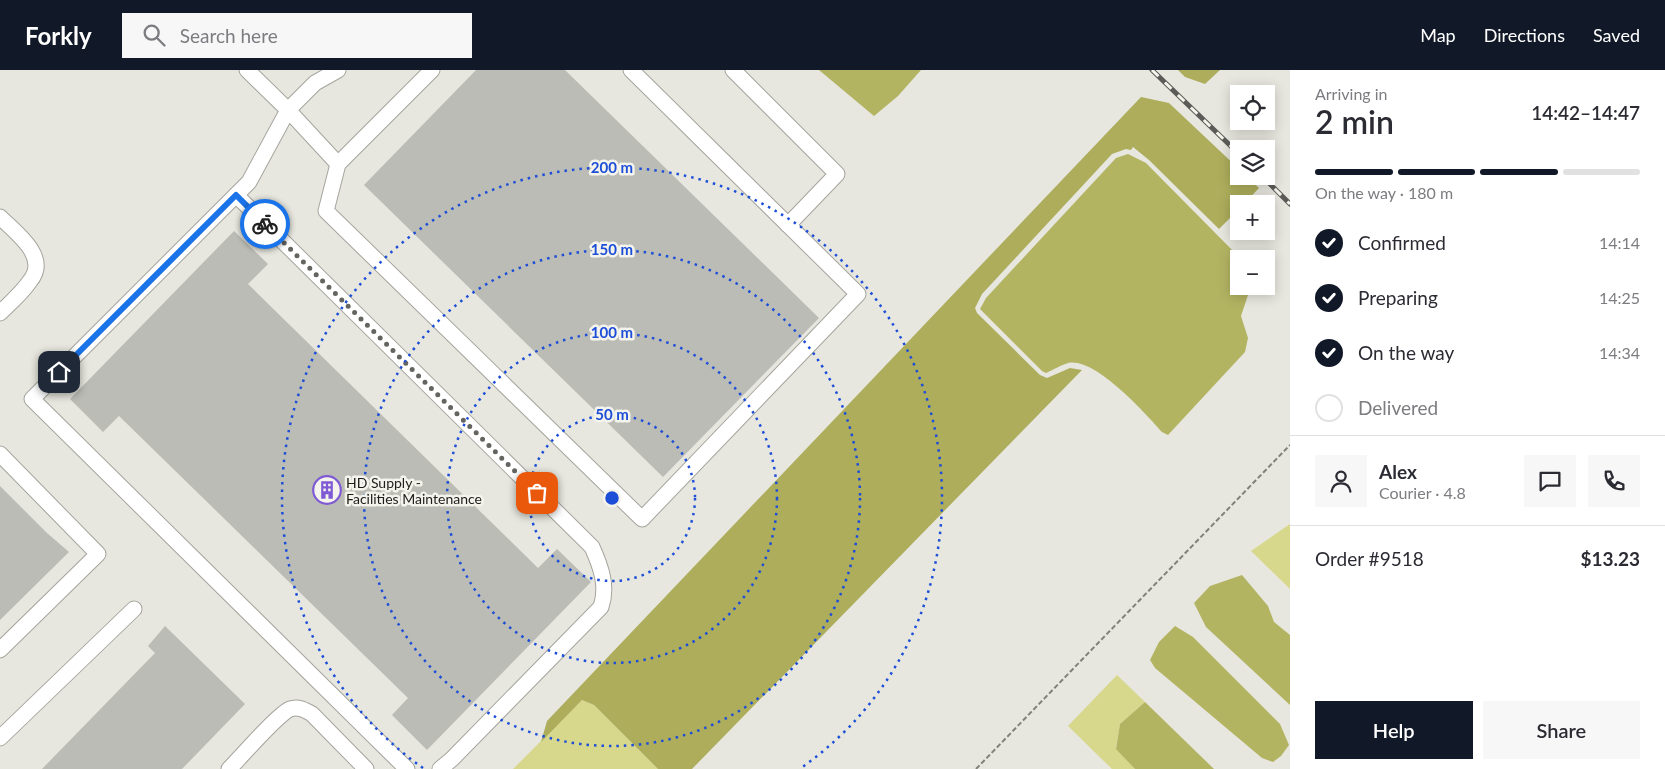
<!DOCTYPE html>
<meta charset="utf-8">
<style>
body{margin:0;font-family:Lato,sans-serif;background:#f7f7f7;color:#2b2b33;height:100vh;display:flex;flex-direction:column;font-size:19px;white-space:nowrap}
*{box-sizing:border-box;margin:0}
p{font-size:16px;color:#7c7c81}
.icon{flex:none;width:28px;height:28px;fill:none;stroke:currentColor;stroke-width:2;stroke-linecap:round;stroke-linejoin:round}
.map{position:relative;flex:1;overflow:hidden}
.panel{display:flex;flex-direction:column;background:#fff;width:375px}
.panel>*{flex:none}
.buttons{position:absolute;left:1230px;top:15px;display:grid;gap:10px}
.buttons a{display:grid;place-items:center;width:45px;height:45px;border-radius:0px;background:#fff;box-shadow:0 2px 12px #0003;font-size:25px}
.pin{position:absolute;display:grid;place-items:center;width:42px;height:42px;color:#fff;margin:-21px;border-radius:10px;box-shadow:0 2px 8px #0006}
.courier{position:absolute;display:grid;place-items:center;width:50px;height:50px;margin:-25px;border:4px solid #1a73e8;border-radius:50%;background:#fff;color:#222;box-shadow:0 1px 6px #0007}
.headline em{font-style:normal;font-weight:600}
.headline div{display:flex;flex-direction:column-reverse}
.headline{display:flex;align-items:center;justify-content:space-between;height:85px;padding:0 25px}
h1{font-size:32px;font-weight:600;line-height:38px}
.bar{display:grid;grid-template-columns:repeat(4,1fr);gap:8px 5px;align-content:center;height:60px;padding:0 25px}
.bar i{height:6px;border-radius:4px;background:#e1e1e2}
.bar .current{background:#111827}
.bar p{grid-column:span 4}
.line{display:flex;align-items:center;gap:12px;padding:0 25px;border-top:1px solid #e1e1e2}
.line div{flex:1}
.round{display:grid;place-items:center;flex:none;width:52px;height:52px;border-radius:0px;background:#f7f7f7}
ol{padding:0 25px;list-style:none}
li{display:flex;align-items:center;gap:15px;height:55px}
li p{margin-inline-start:auto}
li .icon{padding:5px;border-radius:50%;background:#111827;color:#fff;stroke-width:4}
li:last-child{color:#7c7c81}
li i{width:28px;height:28px;border:2px solid #e1e1e2;border-radius:50%}
.primary-button{display:flex;gap:10px;margin-top:auto;padding:10px 25px}
.primary-button a{flex:1;height:58px;border-radius:0px;background:#111827;color:#fff;font-size:20px;font-weight:600;line-height:58px;text-align:center}
.primary-button a+a{background:#f7f7f7;color:#2b2b33}
header{display:flex;align-items:center;gap:30px;box-sizing:border-box;height:70px;padding:0 25px;background:#111827;color:#fff}
header strong{font-size:24px}
nav{display:flex;gap:28px;margin-inline-start:auto;font-size:18px}
.search{width:350px;height:45px;background:#f7f7f7;display:flex;align-items:center;gap:12px;box-sizing:border-box;padding:0 18px;border-radius:0px;color:#7c7c81;font-size:19px}
main{display:flex;flex:1;min-height:0}
.map>svg:first-child{display:block}
.green{fill:#d7d88b}
.forest{fill:#adad5c}
.water{fill:#b3b462}
.building{fill:#bbbcb5}
.lines{fill:none;stroke-linecap:round;stroke-linejoin:round}
.minor-casing{stroke:#a5a59e;stroke-width:17}
.path{stroke:#81817c;stroke-width:2;stroke-dasharray:5 2.5;stroke-linecap:butt}
.minor{stroke:#fff;stroke-width:15}
.rail-casing{stroke:#5b5b58;stroke-width:5}
.rail{stroke:#f4f4ed;stroke-width:3;stroke-dasharray:9;stroke-linecap:butt}
.done{stroke:#646460;stroke-width:5;stroke-dasharray:0 9}
.route{stroke:#1a73e8;stroke-width:6}
.ring{fill:none;stroke:#1d4ed8;stroke-width:2.5;stroke-dasharray:2.5 5}
.labels{text-anchor:middle;dominant-baseline:central;stroke-width:5;stroke-linejoin:round;paint-order:stroke}
.poi-label{font-size:14px;fill:#1d1d1b;stroke:#f4f4ed;text-anchor:start}
.centre{fill:#1d4ed8;stroke:#f4f4ed;stroke-width:2.5}
.ring-label{font-size:15px;text-anchor:middle;font-weight:bold;fill:#1d4ed8;stroke:#f4f4ed;stroke-width:5;stroke-linejoin:round;paint-order:stroke}
</style>
<header>
<strong>Forkly</strong>
<div class="search"><svg class="icon" aria-label="search" viewBox="0 0 24 24"><circle cx="10" cy="10" r="6"/><path d="M15 15l6 6"/></svg>Search here</div>
<nav><a>Map</a><a>Directions</a><a>Saved</a></nav>
</header>
<main>
<div class="map">
<svg width="1290" height="699" viewBox="0 0 1290 699">
<rect width="100%" height="100%" fill="#e7e7df"/>
<g class="green">
<polygon points="1290,454 1290,519 1251,481"/>
<polygon points="1117,605 1145,632 1120,654 1116,678 1135,699 1112,699 1068,656"/>
<polygon points="582,630 594,635 658,699 513,699"/>
</g>
<g class="forest">
<polygon points="1178,0 1220,0 1205,14 1185,7"/>
<polygon points="1141,27 1169,33 1239,99 1239,106 1246,106 1259,118 1244,134 1239,134 1239,139 1219,159 1149,90 1133,77 1131,80 1126,79 1112,84 982,224 975,238 977,243 1040,305 1047,308 1070,298 1082,300 692,699 658,699 594,635 582,630 541,672 547,651"/>
</g>
<g class="water">
<polygon points="819,0 921,0 898,26 874,46"/>
<path d="M1128 84 1146 93 1241 189H1239V216H1251L1241 246 1248 268 1245 282 1168 365 1162 362C1145 343 1095 287 1068 293 1061 295 1053 300 1046 303L1042 301 980 239 986 228 1116 88Z"/>
<polygon points="1242,505 1268,536 1274,552 1290,565 1290,635 1206,557 1194,533 1210,516"/>
<polygon points="1175,556 1193,567 1280,654 1289,675 1281,686 1273,692 1262,688 1155,598 1150,590 1159,572"/>
<polygon points="1145,632 1214,699 1135,699 1116,679 1120,654"/>
</g>
<g class="building">
<polygon points="476,0 565,0 819,248 663,407 364,115"/>
<polygon points="234,161 268,194 248,214 538,498 557,479 591,512 427,680 392,645 408,628 119,346 103,362 70,329"/>
<polygon points="0,416 47,463 69,482 0,550"/>
<polygon points="165,556 245,634 182,699 42,699 155,583 148,576"/>
</g>
<g class="lines">
<defs>
<g id="minor">
<polyline points="247,0 288,40 338,94"/>
<polyline points="338,0 315,13 288,40 249,112 32,329 407,699"/>
<polyline points="432,0 338,94 326,141 642,449 858,224 631,0"/>
<polyline points="733,0 837,104 788,155"/>
<path d="M236 125 592 477C601 497 608 516 601 537L452 689 440 699"/>
<path d="M0 147C16 163 50 187 30 211 22 223 10 233 0 243"/>
<polyline points="0,384 98,484 0,580"/>
<polyline points="0,668 134,539"/>
<path d="M229 699C241 687 277 645 290 639 298 636 305 640 312 644L366 699"/>
</g>
</defs>
<use href="#minor" class="minor-casing"/>
<polyline class="path" points="976,699 1290,375"/>
<use href="#minor" class="minor"/>
<defs>
<g id="rail">
<polyline points="1152,0 1239,84"/>
<polyline points="1262,106 1290,134"/>
</g>
</defs>
<use href="#rail" class="rail-casing"/>
<use href="#rail" class="rail"/>
</g>
<g class="lines">
<polyline class="done" points="265,154 537,423"/>
<polyline class="route" points="59,302 236,125 265,154"/>
</g>
<g class="ring">
<circle cx="612" cy="428" r="83"/>
<circle cx="612" cy="428" r="165"/>
<circle cx="612" cy="428" r="248"/>
<path d="M423 698A330 330 0 1 1 801 698"/>
</g>
<defs>
<symbol id="building-ring" viewBox="-11 -11 22 22"><circle r="9.5" fill="#f4f4ed" stroke="#7f5ad4" stroke-width="1.5"/><path d="M-4-6H4V6H1V3H-1V6H-4ZM-2.5-4.3h1.7v1.8h-1.7ZM.8-4.3h1.7v1.8H.8ZM-2.5-1h1.7V.8h-1.7ZM.8-1h1.7V.8H.8Z" fill="#7f5ad4"/></symbol>
</defs>
<g fill-rule="evenodd">
<use href="#building-ring" x="311" y="404" width="32" height="32"/>
</g>
<g class="labels">
<g class="poi-label">
<text x="346" y="412">HD Supply -<tspan x="346" dy="16">Facilities Maintenance</tspan></text>
</g>
</g>
<circle cx="612" cy="428" r="8" class="centre"/>
<g class="ring-label">
<text x="612" y="103">200 m</text>
<text x="612" y="185">150 m</text>
<text x="612" y="268">100 m</text>
<text x="612" y="350">50 m</text>
</g>
</svg>
<div class="buttons">
<a><svg class="icon" aria-label="locate" viewBox="0 0 24 24"><circle cx="12" cy="12" r="6"/><path d="M12 2v4M12 18v4M2 12h4M18 12h4"/></svg></a>
<a><svg class="icon" aria-label="layers" viewBox="0 0 24 24"><path d="M12 4l9 5-9 5-9-5zM3 14l9 5 9-5"/></svg></a>
<a>+</a>
<a>−</a>
</div>
<div class="pin" style="left:537px;top:423px;background:#ea580c"><svg class="icon" aria-label="bag" viewBox="0 0 24 24"><path d="M5 8h14l-1 12H6zM9 8a3 3 0 0 1 6 0"/></svg></div>
<div class="pin" style="left:59px;top:302px;background:#1f2937"><svg class="icon" aria-label="home" viewBox="0 0 24 24"><path d="M3 11l9-7 9 7M6 9v11h12V9"/></svg></div>
<div class="courier" style="left:265px;top:154px"><svg class="icon" aria-label="bike" viewBox="0 0 24 24"><circle cx="6" cy="16" r="4"/><circle cx="18" cy="16" r="4"/><path d="M6 16l4-8h5l3 8M10 8l3 8H6M13 5h3"/></svg></div>
</div>
<section class="panel">
<div class="headline"><div><h1>2 min</h1><p>Arriving in</p></div><em>14:42–14:47</em></div>
<div class="bar"><i class="current"></i><i class="current"></i><i class="current"></i><i></i><p>On the way · 180 m</p></div>
<ol>
<li><svg class="icon" aria-label="check" viewBox="0 0 24 24"><path d="M5 12l5 5 9-10"/></svg>Confirmed<p>14:14</p></li>
<li><svg class="icon" aria-label="check" viewBox="0 0 24 24"><path d="M5 12l5 5 9-10"/></svg>Preparing<p>14:25</p></li>
<li><svg class="icon" aria-label="check" viewBox="0 0 24 24"><path d="M5 12l5 5 9-10"/></svg>On the way<p>14:34</p></li>
<li><i></i>Delivered</li>
</ol>
<div class="line" style="height:90px"><a class="round"><svg class="icon" aria-label="person" viewBox="0 0 24 24"><circle cx="12" cy="8" r="4"/><path d="M4 21q1-7 8-7t8 7"/></svg></a><div><b>Alex</b><p>Courier · 4.8</p></div><a class="round"><svg class="icon" aria-label="chat" viewBox="0 0 24 24"><path d="M4 5h16v11H9l-5 4z"/></svg></a><a class="round"><svg class="icon" aria-label="phone" viewBox="0 0 24 24"><path d="M5 4h4l2 5-3 2q2 4 5 5l2-3 5 2v4C11 20 4 13 5 4z"/></svg></a></div>
<div class="line" style="height:65px"><div>Order #9518</div><b>$13.23</b></div>
<div class="primary-button"><a>Help</a><a>Share</a></div>
</section>
</main>
